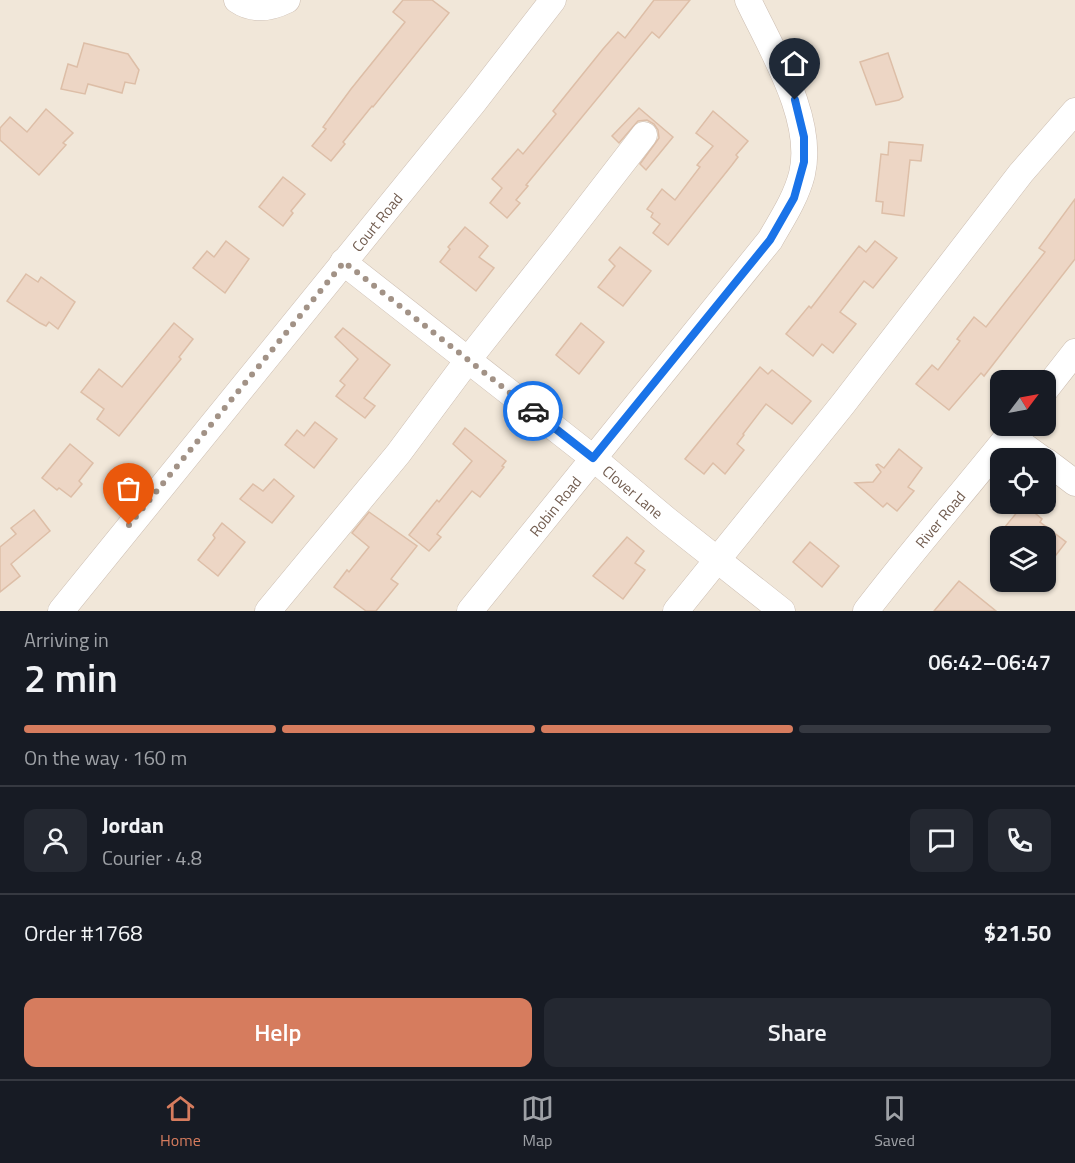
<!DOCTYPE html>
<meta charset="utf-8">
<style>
body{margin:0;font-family:"Titillium Web",sans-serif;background:#242831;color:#f1f3f6;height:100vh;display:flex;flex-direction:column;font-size:22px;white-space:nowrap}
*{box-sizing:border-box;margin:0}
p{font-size:20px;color:#9ea1a6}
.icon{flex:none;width:33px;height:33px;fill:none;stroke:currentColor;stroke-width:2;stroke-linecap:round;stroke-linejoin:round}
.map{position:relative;height:611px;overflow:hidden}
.side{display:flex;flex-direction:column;background:#171b24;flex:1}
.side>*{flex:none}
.needle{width:39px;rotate:58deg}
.tools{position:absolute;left:990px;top:370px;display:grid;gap:12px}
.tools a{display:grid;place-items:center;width:66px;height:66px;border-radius:12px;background:#171b24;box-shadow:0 2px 4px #0004;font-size:30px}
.pin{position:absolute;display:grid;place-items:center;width:51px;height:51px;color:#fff;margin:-62px -26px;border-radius:50% 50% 50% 0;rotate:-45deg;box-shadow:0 0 6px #0007}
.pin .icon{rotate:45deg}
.courier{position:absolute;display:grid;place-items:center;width:60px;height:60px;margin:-30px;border:4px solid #1a73e8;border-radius:50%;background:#fff;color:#222;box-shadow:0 2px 8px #0007}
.summary em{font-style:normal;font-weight:600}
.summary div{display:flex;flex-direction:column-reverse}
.summary{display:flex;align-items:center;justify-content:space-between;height:102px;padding:0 24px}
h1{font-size:39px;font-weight:600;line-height:45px}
.bar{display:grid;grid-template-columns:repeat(4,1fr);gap:9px 6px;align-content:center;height:72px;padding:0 24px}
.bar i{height:8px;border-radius:4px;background:#363941}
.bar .on{background:#d67c5e}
.bar p{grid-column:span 4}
.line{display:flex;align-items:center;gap:15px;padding:0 24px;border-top:2px solid #363941}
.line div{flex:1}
.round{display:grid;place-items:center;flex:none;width:63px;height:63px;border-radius:12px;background:#242831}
.button{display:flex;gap:12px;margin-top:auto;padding:12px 24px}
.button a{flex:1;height:69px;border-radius:12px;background:#d67c5e;color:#fff;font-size:24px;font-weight:600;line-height:69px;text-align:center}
.button a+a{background:#242831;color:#f1f3f6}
.tab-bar{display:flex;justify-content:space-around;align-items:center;height:84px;border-top:2px solid #363941;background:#171b24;font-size:16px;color:#9ea1a6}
.tab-bar a{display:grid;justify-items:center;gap:3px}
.tab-bar .on{color:#d67c5e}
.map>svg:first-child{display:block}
.residential{fill:#f1e7d9;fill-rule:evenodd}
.building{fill:#edd6c5;stroke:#ddbea7;stroke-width:1.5}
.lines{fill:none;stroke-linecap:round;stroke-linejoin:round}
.minor-casing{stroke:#ccbdb1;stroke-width:27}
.minor{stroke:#fff;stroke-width:26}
.done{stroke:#a29286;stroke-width:6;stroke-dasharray:0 10.8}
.route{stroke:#1a73e8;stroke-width:8}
.labels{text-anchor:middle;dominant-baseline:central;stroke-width:4.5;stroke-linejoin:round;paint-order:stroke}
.street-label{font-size:15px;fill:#725d50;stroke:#fdf9f0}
</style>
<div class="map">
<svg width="1075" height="611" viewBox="0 0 1075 611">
<rect width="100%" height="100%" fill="#faf5ea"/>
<path class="residential" d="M0 0H1075V611H0ZM1000 381H1046V426H1000ZM1000 459H1046V504H1000ZM1000 537H1046V582H1000Z"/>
<g class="building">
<polygon points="403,0 432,0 449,13 373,107 372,106 343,142 345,144 331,161 312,146 326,129 323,127 351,89 405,22 393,12"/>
<polygon points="654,0 690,0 659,38 652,32 526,185 528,186 516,200 520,203 507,218 490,203 502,188 492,179 518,149 523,154 556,114 553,111 603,49 618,32 625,38"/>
<polygon points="84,43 128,54 139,70 135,84 125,82 122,93 88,84 85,94 61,89 68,64 77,67"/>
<polygon points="888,53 903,97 899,100 876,105 860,62"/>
<polygon points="639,108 673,137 646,170 640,164 659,138 658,130 654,124 647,120 638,121 619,143 612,136"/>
<polygon points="46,109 73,133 63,143 66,145 39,175 0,140 0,128 10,117 27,132"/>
<polygon points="713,111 748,141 736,155 738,157 732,165 668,245 653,233 660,224 651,217 653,213 647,209 662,189 675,200 700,167 697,165 713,146 696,133"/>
<polygon points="889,142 923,145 921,161 910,160 904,216 882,213 883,202 876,201 881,154 888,155"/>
<polygon points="283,177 305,194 291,211 293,213 283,226 259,207"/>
<polygon points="1075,199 1075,259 984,376 981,373 949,410 916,384 932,365 938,370 960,341 957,339 974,317 986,327 1045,252 1039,248"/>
<polygon points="465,227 488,246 479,257 494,268 476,291 440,262 450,249 448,247"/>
<polygon points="226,241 249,259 225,293 193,268 207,251 214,257"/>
<polygon points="875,241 897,258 873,288 864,281 840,312 856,324 833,353 822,344 813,356 786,334 809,306 811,308 859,246 866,252"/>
<polygon points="620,247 651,271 623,306 598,287 615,266 609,260"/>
<polygon points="26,274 38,282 41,277 75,302 58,329 49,322 46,326 40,323 7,301"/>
<polygon points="174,323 193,339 179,357 181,359 119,436 97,419 104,409 81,392 99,369 122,387"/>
<polygon points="581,323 604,342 579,374 556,355"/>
<polygon points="343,328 390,365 364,398 375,406 365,418 336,396 345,385 340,381 358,359 335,337"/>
<polygon points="760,367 768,374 772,370 811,401 792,424 766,404 743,434 744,435 737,444 744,450 725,474 713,463 704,474 685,459"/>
<polygon points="315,422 337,439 314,468 285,445 297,430 304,436"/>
<polygon points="465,428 506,461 502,466 504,467 480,497 472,491 437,534 441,537 429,551 409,535 437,500 439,502 472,461 453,444"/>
<polygon points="70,444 93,463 79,481 82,484 71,497 59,488 57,490 42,478"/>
<polygon points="899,449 922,468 908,487 914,491 897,511 887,503 883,507 855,483 873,482 881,472 876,465 878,464 884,468"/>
<polygon points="274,479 294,496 272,523 240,499 253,484 263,491"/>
<polygon points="1024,504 1042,519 1040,522 1066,542 1046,568 1046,537 1016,537 1004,528"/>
<polygon points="34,510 50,531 11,564 20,576 0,592 0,547 16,534 11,528"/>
<polygon points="369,512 417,546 391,579 398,584 376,611 366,611 334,587 347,570 349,572 369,547 352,533"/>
<polygon points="222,523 245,542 218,576 198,560 215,538 213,535"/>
<polygon points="627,537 644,551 635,563 645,570 623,599 593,576"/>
<polygon points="810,542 839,566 822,587 793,562"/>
<polygon points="959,581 996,611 934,611"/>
</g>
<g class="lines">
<defs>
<g id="minor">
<path d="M237 0C253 11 271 8 287 0"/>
<path id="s1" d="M343 262 593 458 667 520 782 611"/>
<polyline points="1046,389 1075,352"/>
<polyline points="1009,435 1042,459"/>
<polyline points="1046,461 1075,483"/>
<path id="s2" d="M61 611 474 102 553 0"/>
<polyline points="268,611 398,454 468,360 562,241 644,135"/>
<path id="s3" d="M470 611 770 240C782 219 796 198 802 174 815 119 771 49 748 0"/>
<polyline points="676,611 843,404 1021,173 1075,111"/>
<path id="s4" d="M866 611C914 548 967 488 1016 426"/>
</g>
</defs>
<use href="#minor" class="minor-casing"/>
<use href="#minor" class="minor"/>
</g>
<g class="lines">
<polyline class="done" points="129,525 344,262 533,411"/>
<polyline class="route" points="533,411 593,458 770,240 794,198 804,162 804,137 795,100"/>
</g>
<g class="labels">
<g class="street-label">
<text stroke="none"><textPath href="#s2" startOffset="501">Court Road</textPath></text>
<text stroke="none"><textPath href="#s1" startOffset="370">Clover Lane</textPath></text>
<text stroke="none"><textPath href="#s3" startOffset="135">Robin Road</textPath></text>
<text stroke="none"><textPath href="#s4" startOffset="118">River Road</textPath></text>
</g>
</g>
</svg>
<div class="tools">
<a><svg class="needle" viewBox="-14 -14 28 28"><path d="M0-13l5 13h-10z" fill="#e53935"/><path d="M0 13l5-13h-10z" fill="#9ea1a6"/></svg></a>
<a><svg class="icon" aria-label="locate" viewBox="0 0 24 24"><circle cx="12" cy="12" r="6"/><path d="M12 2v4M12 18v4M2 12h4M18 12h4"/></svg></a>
<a><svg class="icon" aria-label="layers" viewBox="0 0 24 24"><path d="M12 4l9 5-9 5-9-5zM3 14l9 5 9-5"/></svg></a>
</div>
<div class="pin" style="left:129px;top:525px;background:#ea580c"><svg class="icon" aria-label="bag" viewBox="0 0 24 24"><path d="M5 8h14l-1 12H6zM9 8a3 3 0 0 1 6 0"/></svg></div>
<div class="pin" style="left:795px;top:100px;background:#1f2937"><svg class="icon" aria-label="home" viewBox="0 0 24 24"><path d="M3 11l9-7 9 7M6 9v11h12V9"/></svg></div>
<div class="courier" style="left:533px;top:411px"><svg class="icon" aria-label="car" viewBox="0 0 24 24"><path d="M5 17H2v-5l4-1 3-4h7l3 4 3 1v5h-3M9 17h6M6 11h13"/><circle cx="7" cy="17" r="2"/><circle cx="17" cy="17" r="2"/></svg></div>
</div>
<section class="side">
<div class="summary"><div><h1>2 min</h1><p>Arriving in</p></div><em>06:42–06:47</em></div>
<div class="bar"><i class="on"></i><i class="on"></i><i class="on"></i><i></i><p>On the way · 160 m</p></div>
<div class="line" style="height:108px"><a class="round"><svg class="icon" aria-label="person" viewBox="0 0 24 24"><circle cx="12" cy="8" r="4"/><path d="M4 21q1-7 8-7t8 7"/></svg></a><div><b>Jordan</b><p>Courier · 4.8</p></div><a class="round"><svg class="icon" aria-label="chat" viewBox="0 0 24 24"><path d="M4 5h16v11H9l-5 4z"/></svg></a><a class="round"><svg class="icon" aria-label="phone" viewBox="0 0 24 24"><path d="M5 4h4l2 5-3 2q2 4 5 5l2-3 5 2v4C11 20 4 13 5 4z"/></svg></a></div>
<div class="line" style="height:78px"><div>Order #1768</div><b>$21.50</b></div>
<div class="button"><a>Help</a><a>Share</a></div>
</section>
<nav class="tab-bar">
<a class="on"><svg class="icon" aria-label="home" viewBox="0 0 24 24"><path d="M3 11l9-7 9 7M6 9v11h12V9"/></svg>Home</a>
<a><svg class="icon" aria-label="map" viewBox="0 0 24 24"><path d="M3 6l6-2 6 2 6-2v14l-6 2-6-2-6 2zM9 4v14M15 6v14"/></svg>Map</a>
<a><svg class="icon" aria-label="saved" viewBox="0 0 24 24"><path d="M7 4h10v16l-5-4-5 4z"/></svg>Saved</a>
</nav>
